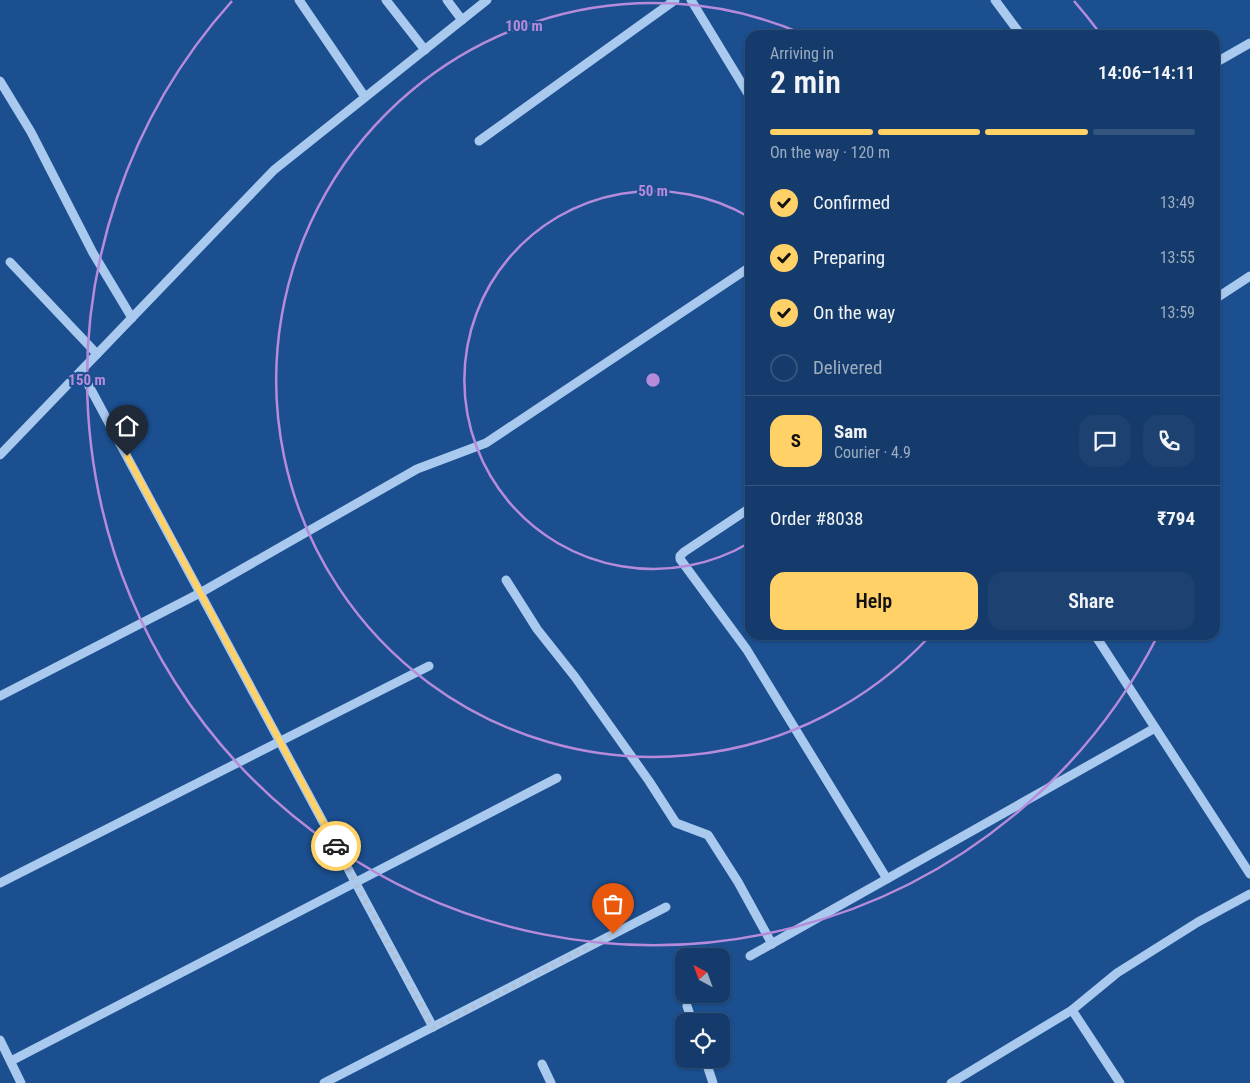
<!DOCTYPE html>
<meta charset="utf-8">
<style>
body{margin:0;font-family:"Roboto Condensed",sans-serif;background:#1d4271;color:#f1f3f6;height:100vh;display:flex;flex-direction:column;font-size:19px;white-space:nowrap}
*{box-sizing:border-box;margin:0}
p{font-size:16px;color:#9dadc1}
.icon{flex:none;width:28px;height:28px;fill:none;stroke:currentColor;stroke-width:2;stroke-linecap:round;stroke-linejoin:round}
.map{position:relative;flex:1;overflow:hidden}
.details{position:absolute;left:745px;top:30px;width:475px;height:610px;display:flex;flex-direction:column;background:#143b6b;border-radius:15px;box-shadow:0 1px 4px #0004,0 0 0 1px #33557e}
.details>*{flex:none}
.needle{width:32px;rotate:319deg}
.fabs{position:absolute;left:675px;top:948px;display:grid;gap:10px}
.fabs a{display:grid;place-items:center;width:55px;height:55px;border-radius:10px;background:#143b6b;box-shadow:0 1px 4px #0004,0 0 0 1px #33557e;font-size:25px}
.pin{position:absolute;display:grid;place-items:center;width:42px;height:42px;color:#fff;margin:-51px -21px;border-radius:50% 50% 50% 0;rotate:-45deg;box-shadow:0 0 5px #0007}
.pin .icon{rotate:45deg}
.courier{position:absolute;display:grid;place-items:center;width:50px;height:50px;margin:-25px;border:4px solid #ffd166;border-radius:50%;background:#fff;color:#222;box-shadow:0 1px 6px #0007}
.summary em{font-style:normal;font-weight:600}
.summary div{display:flex;flex-direction:column-reverse}
.summary{display:flex;align-items:center;justify-content:space-between;height:85px;padding:0 25px}
h1{font-size:32px;font-weight:600;line-height:38px}
.bar{display:grid;grid-template-columns:repeat(4,1fr);gap:8px 5px;align-content:center;height:60px;padding:0 25px}
.bar i{height:6px;border-radius:4px;background:#33557e}
.bar .current{background:#ffd166}
.bar p{grid-column:span 4}
.line{display:flex;align-items:center;gap:12px;padding:0 25px;border-top:1px solid #33557e}
.line div{flex:1}
.round{display:grid;place-items:center;flex:none;width:52px;height:52px;border-radius:15px;background:#1d4271}
ol{padding:0 25px;list-style:none}
li{display:flex;align-items:center;gap:15px;height:55px}
li p{margin-inline-start:auto}
li .icon{padding:5px;border-radius:50%;background:#ffd166;color:#111;stroke-width:4}
li:last-child{color:#9dadc1}
li i{width:28px;height:28px;border:2px solid #33557e;border-radius:50%}
.button{display:flex;gap:10px;margin-top:auto;padding:10px 25px}
.button a{flex:1;height:58px;border-radius:15px;background:#ffd166;color:#111;font-size:20px;font-weight:600;line-height:58px;text-align:center}
.button a+a{background:#1d4271;color:#f1f3f6}
.map>svg:first-child{display:block}
.lines{fill:none;stroke-linecap:round;stroke-linejoin:round}
.minor{stroke:#a9c9ee;stroke-width:9}
.done{stroke:#afc1d8;stroke-width:5;stroke-dasharray:0 9}
.route{stroke:#ffd166;stroke-width:6}
.ring{fill:none;stroke:#b68bdc;stroke-width:2.5}
.centre{fill:#b68bdc;stroke:#1b4f8f;stroke-width:2.5}
.ring-label{font-size:15px;text-anchor:middle;font-weight:bold;fill:#b68bdc;stroke:#1b4f8f;stroke-width:4.5;stroke-linejoin:round;paint-order:stroke}
</style>
<div class="map">
<svg width="1250" height="1083" viewBox="0 0 1250 1083">
<rect width="100%" height="100%" fill="#1b4f8f"/>
<g class="lines">
<g class="minor">
<polyline points="299,0 365,97"/>
<polyline points="386,0 425,50"/>
<polyline points="447,0 462,20"/>
<polyline points="691,0 750,97"/>
<polyline points="995,0 1021,35"/>
<polyline points="1215,63 1250,43"/>
<polyline points="0,81 31,132 93,253 132,318"/>
<polyline points="479,141 675,0"/>
<polyline points="10,262 97,354"/>
<polyline points="1215,299 1250,276"/>
<polyline points="81,371 433,1027"/>
<polyline points="0,455 274,170 487,0"/>
<polyline points="750,508 684,552 680,556 680,559 747,650 887,879"/>
<polyline points="506,580 537,629 575,677 649,781 676,823 708,835 738,882 772,944"/>
<polyline points="1095,635 1250,874"/>
<polyline points="0,696 200,593 417,469 486,443 750,267"/>
<polyline points="0,883 429,666"/>
<polyline points="750,956 1155,728"/>
<polyline points="687,1006 692,1021"/>
<polyline points="1072,1010 1120,1083"/>
<polyline points="0,1040 21,1083"/>
<polyline points="705,1059 713,1083"/>
<polyline points="11,1061 557,778"/>
<polyline points="542,1064 551,1083"/>
<polyline points="324,1083 666,907"/>
<polyline points="951,1083 1072,1010 1117,973 1198,922 1250,894"/>
</g>
</g>
<g class="lines">
<polyline class="done" points="336,846 433,1028 613,934"/>
<polyline class="route" points="127,456 336,846"/>
</g>
<g class="ring">
<path d="M749 543A189 189 0 1 1 749 217"/>
<path d="M929 637A377 377 0 1 1 803 34"/>
<path d="M1157 637A566 566 0 1 1 232 1M1074 1A566 566 0 0 1 1099 32M1215 316A566 566 0 0 1 1215 444"/>
</g>
<circle cx="653" cy="380" r="8" class="centre"/>
<g class="ring-label">
<text x="524" y="31">100 m</text>
<text x="653" y="196">50 m</text>
<text x="87" y="385">150 m</text>
</g>
</svg>
<div class="fabs">
<a><svg class="needle" viewBox="-14 -14 28 28"><path d="M0-13l5 13h-10z" fill="#e53935"/><path d="M0 13l5-13h-10z" fill="#9dadc1"/></svg></a>
<a><svg class="icon" aria-label="locate" viewBox="0 0 24 24"><circle cx="12" cy="12" r="6"/><path d="M12 2v4M12 18v4M2 12h4M18 12h4"/></svg></a>
</div>
<div class="pin" style="left:613px;top:934px;background:#ea580c"><svg class="icon" aria-label="bag" viewBox="0 0 24 24"><path d="M5 8h14l-1 12H6zM9 8a3 3 0 0 1 6 0"/></svg></div>
<div class="pin" style="left:127px;top:456px;background:#1f2937"><svg class="icon" aria-label="home" viewBox="0 0 24 24"><path d="M3 11l9-7 9 7M6 9v11h12V9"/></svg></div>
<div class="courier" style="left:336px;top:846px"><svg class="icon" aria-label="car" viewBox="0 0 24 24"><path d="M5 17H2v-5l4-1 3-4h7l3 4 3 1v5h-3M9 17h6M6 11h13"/><circle cx="7" cy="17" r="2"/><circle cx="17" cy="17" r="2"/></svg></div>
<section class="details">
<div class="summary"><div><h1>2 min</h1><p>Arriving in</p></div><em>14:06–14:11</em></div>
<div class="bar"><i class="current"></i><i class="current"></i><i class="current"></i><i></i><p>On the way · 120 m</p></div>
<ol>
<li><svg class="icon" aria-label="check" viewBox="0 0 24 24"><path d="M5 12l5 5 9-10"/></svg>Confirmed<p>13:49</p></li>
<li><svg class="icon" aria-label="check" viewBox="0 0 24 24"><path d="M5 12l5 5 9-10"/></svg>Preparing<p>13:55</p></li>
<li><svg class="icon" aria-label="check" viewBox="0 0 24 24"><path d="M5 12l5 5 9-10"/></svg>On the way<p>13:59</p></li>
<li><i></i>Delivered</li>
</ol>
<div class="line" style="height:90px"><b class="round" style="background:#ffd166;color:#111">S</b><div><b>Sam</b><p>Courier · 4.9</p></div><a class="round"><svg class="icon" aria-label="chat" viewBox="0 0 24 24"><path d="M4 5h16v11H9l-5 4z"/></svg></a><a class="round"><svg class="icon" aria-label="phone" viewBox="0 0 24 24"><path d="M5 4h4l2 5-3 2q2 4 5 5l2-3 5 2v4C11 20 4 13 5 4z"/></svg></a></div>
<div class="line" style="height:65px"><div>Order #8038</div><b>₹794</b></div>
<div class="button"><a>Help</a><a>Share</a></div>
</section>
</div>
